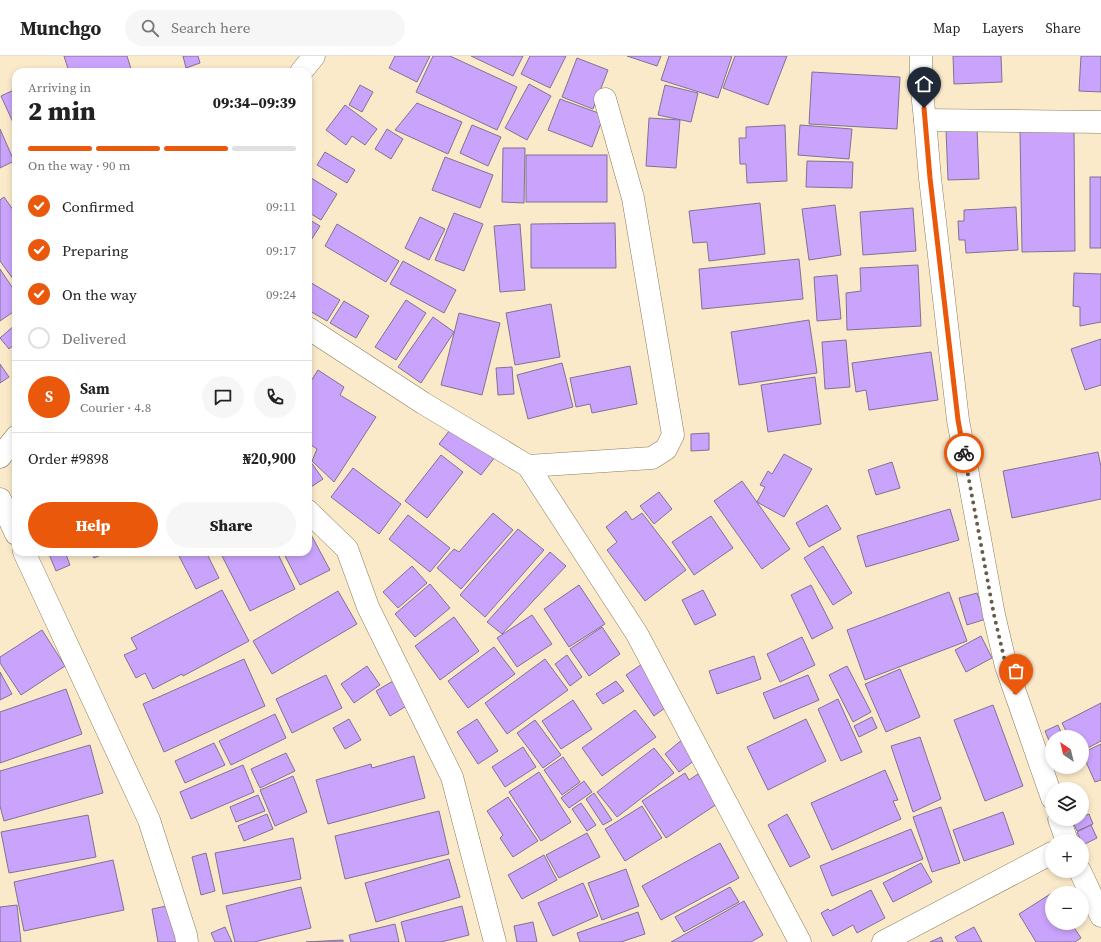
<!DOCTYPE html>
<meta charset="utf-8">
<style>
body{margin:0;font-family:"Source Serif 4",serif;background:#f6f6f6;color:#222;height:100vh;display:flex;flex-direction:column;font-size:15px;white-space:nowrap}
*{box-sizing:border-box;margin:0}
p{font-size:13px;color:#767676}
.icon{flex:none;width:22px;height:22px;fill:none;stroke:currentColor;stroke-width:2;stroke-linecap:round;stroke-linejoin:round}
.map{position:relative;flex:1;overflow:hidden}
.details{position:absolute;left:12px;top:12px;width:300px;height:488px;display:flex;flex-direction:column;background:#fff;border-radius:12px;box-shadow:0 2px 6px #0003}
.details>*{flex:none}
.needle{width:26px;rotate:325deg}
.buttons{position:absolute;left:1045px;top:674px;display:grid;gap:8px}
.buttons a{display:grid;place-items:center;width:44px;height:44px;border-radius:50%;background:#fff;box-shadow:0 2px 6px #0003;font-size:20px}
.pin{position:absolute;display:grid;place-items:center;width:34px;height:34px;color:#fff;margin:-41px -17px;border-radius:50% 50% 50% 0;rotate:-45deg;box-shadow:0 0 4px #0007}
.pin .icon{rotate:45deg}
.courier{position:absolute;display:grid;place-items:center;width:40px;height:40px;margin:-20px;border:3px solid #ea580c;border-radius:50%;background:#fff;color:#222;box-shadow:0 1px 5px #0007}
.overview em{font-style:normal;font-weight:800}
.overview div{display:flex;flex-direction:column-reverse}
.overview{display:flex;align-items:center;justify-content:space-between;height:68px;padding:0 16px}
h1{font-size:26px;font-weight:800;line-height:30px}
.bar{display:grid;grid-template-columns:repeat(4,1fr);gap:6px 4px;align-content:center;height:48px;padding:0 16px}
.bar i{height:5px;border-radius:3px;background:#e0e0e0}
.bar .active{background:#ea580c}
.bar p{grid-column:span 4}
.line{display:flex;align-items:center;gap:10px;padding:0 16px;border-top:1px solid #e0e0e0}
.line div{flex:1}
.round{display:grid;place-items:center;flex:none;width:42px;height:42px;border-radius:21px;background:#f6f6f6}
ol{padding:0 16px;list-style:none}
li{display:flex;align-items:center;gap:12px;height:44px}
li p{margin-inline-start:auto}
li .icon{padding:4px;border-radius:50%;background:#ea580c;color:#fff;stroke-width:4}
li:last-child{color:#767676}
li i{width:22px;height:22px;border:2px solid #e0e0e0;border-radius:50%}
.button{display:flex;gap:8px;margin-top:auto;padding:8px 16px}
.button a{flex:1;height:46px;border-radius:24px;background:#ea580c;color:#fff;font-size:16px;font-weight:800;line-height:46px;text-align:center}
.button a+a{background:#f6f6f6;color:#222}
header{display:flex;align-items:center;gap:24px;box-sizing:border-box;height:56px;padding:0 20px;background:#fff;border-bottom:1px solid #e0e0e0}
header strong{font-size:19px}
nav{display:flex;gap:22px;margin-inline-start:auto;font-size:14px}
.search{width:280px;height:36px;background:#f6f6f6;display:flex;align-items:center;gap:10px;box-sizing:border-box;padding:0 14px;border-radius:22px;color:#767676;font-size:15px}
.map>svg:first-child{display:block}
.building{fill:#caa4fc;stroke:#7f7391}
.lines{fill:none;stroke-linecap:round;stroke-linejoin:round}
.street-casing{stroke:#8b7c5f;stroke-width:23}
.street{stroke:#fff;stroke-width:22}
.done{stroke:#655c4a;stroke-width:4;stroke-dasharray:0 7.2}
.route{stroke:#ea580c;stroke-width:5}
</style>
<header>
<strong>Munchgo</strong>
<div class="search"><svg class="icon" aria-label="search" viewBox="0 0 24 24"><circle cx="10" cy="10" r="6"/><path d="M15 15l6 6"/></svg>Search here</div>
<nav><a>Map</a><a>Layers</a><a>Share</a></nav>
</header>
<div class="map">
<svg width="1101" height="886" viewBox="0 0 1101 886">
<rect width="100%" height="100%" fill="#fbeaca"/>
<g class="building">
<polygon points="64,0 127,0 132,16 69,16"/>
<polygon points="183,0 198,0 200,7 186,12"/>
<polygon points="395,0 430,0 417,26 389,12"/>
<polygon points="433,0 450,0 517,31 497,74 416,36"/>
<polygon points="471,0 523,0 513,20"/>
<polygon points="530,0 566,0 550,32 521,18"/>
<polygon points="627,0 661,0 657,10"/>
<polygon points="669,0 732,0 718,42 661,24"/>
<polygon points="735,0 787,0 768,49 723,32"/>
<polygon points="953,0 1001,0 1002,26 954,28"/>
<polygon points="1081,0 1101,0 1101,36 1079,35"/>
<polygon points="577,2 608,14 593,53 562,41"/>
<polygon points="812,16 900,21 897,73 809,68"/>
<polygon points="529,28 551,40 527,84 505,72"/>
<polygon points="360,29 373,36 362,56 349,49"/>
<polygon points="665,29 698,37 691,66 658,59"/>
<polygon points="16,33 16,73 1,40"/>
<polygon points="560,43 604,59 592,91 548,74"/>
<polygon points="417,47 462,66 448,98 395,74"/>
<polygon points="345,49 377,73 365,89 352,80 346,89 326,74"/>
<polygon points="649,62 680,64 676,112 646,110"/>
<polygon points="472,69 501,81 488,110 460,97"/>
<polygon points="785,69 787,125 747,127 746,108 740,108 739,82 746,82 746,71"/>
<polygon points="800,69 852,73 849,103 798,99"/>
<polygon points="977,72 979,123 948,124 946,74"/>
<polygon points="0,73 14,105 0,112"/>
<polygon points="387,73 403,83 391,103 375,93"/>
<polygon points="1074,74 1075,195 1022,196 1020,75"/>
<polygon points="503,92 525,92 524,147 502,146"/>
<polygon points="325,96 355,114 347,127 317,109"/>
<rect x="526" y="99" width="81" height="47"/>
<polygon points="445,101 493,119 480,152 432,134"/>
<polygon points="807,105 853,106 852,132 806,131"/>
<polygon points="308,120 337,138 321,164 308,156"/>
<rect x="1090" y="121" width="11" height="71"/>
<polygon points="4,141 16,158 16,227 0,205 0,144"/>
<polygon points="760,147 765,198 709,205 707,186 693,187 689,155"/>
<polygon points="835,149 841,199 809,204 802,153"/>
<polygon points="1016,151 1018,194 966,197 965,184 959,184 958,165 964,165 964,154"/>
<polygon points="913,152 916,195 863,199 860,156"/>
<polygon points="454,157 483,168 464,215 435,204"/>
<polygon points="420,161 445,173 429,204 405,192"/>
<polygon points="308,163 320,170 308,189"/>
<polygon points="615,167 616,212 531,212 531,168"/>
<polygon points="337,168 399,205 386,226 325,190"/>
<polygon points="520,168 525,234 500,236 494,170"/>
<polygon points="799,203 803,243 702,253 699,213"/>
<polygon points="403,205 456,234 444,257 390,228"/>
<polygon points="918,209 921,270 847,274 846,237 861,235 860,212"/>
<polygon points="0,213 16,237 16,254 0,265"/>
<polygon points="1074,217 1101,218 1101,266 1080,270 1080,251 1073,250"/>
<polygon points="837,219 841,263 817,265 814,221"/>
<polygon points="308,225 340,244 327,265 308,254"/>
<polygon points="406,244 426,257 396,304 375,291"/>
<polygon points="344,245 369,260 356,282 330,267"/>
<polygon points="551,248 560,301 515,309 506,257"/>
<polygon points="459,257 500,267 482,339 441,329"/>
<polygon points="433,261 454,276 421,327 398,311"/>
<polygon points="809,264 817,317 739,329 731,276"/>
<polygon points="16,268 16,287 9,293 0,282"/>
<polygon points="1101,283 1101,329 1085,334 1071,293"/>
<polygon points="846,284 850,331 825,333 822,286"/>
<polygon points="931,296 938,344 869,354 866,334 856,336 852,307"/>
<polygon points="562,307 573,351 528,363 517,319"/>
<polygon points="0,308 9,321 0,327"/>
<polygon points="630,310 637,348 592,357 590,348 576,351 570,322"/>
<polygon points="512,311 514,338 498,339 496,312"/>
<polygon points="318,314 344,331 340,339 376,361 334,426 312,405 317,393 308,387 308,382 310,379 308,378 308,330"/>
<polygon points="815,321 821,368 768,376 761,329"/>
<polygon points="453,370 495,401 481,419 439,388"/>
<polygon points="709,377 709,394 691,395 691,378"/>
<polygon points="1098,396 1101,411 1101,443 1012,462 1003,415"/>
<polygon points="784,398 812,413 784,461 757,446 765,431 760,429 768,415 772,418"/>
<polygon points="441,399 463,416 427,462 405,445"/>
<polygon points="308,402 323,423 308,433"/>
<polygon points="892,406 900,432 876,439 868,414"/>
<polygon points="353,412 401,448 379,478 331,441"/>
<polygon points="742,425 790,493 762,513 714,445"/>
<polygon points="659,436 672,453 654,468 640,450"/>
<polygon points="827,449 841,473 809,491 796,467"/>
<polygon points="950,453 959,484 866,511 857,480"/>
<polygon points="626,455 632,464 642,457 686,514 645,545 607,494 617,486 606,471"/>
<polygon points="493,457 513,474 461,533 437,512 454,493 459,496"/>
<polygon points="408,459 450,492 430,516 389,483"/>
<polygon points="711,460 733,492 694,519 672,486"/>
<polygon points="308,473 330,514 300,529 283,496 308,496"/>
<polygon points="518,473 544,494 485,561 460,539"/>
<polygon points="823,490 852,537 833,549 804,502"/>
<polygon points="48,496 65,496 70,509 56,515"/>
<polygon points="91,496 108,496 94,502"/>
<polygon points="177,496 206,496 219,522 196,533"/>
<polygon points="220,496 277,496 295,533 250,555"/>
<polygon points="550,496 566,510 502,578 487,566"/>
<polygon points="412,510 427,527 398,552 383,536"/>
<polygon points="430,528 450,552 415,581 395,558"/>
<polygon points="579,529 605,568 569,591 544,553"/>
<polygon points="811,529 833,572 812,583 791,539"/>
<polygon points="222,534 249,585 183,620 182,618 153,633 145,617 136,622 124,599 137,593 131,582"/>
<polygon points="703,534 716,559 695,569 682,544"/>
<polygon points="338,535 357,568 272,618 253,585"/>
<polygon points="949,536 967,585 865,624 847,574"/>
<polygon points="977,537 986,563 967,569 959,542"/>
<polygon points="532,559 552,588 517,611 497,582"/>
<polygon points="454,561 479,595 440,624 415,590"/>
<polygon points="602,571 620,598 589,620 570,593"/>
<polygon points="42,574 65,610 21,639 0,607 0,601"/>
<polygon points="981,580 992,602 966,616 955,594"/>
<polygon points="802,581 815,609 780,626 767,598"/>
<polygon points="494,591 515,618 468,652 448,625"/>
<polygon points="567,599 582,621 570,630 555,608"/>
<polygon points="754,600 761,623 717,638 709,615"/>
<polygon points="244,603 265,650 164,696 143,648"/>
<polygon points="545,603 568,634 507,678 485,647"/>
<polygon points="642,608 669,649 654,660 626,619"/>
<polygon points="367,610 380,629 354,647 341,628"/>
<polygon points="847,610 871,656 853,666 829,619"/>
<polygon points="900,613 920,661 886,676 865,628"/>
<polygon points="0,616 12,638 0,644"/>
<polygon points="326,619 342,652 292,677 276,643"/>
<polygon points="808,619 819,644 774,663 763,637"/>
<polygon points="393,625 408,649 390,660 376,635"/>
<polygon points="616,625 624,635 603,648 596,638"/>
<polygon points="66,633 82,678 0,707 0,656"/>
<polygon points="838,643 862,696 841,705 818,653"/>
<polygon points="573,644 592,673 561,693 542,665"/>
<polygon points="1101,647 1101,685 1082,695 1082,681 1069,681 1062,667"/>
<polygon points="993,649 1023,730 985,745 954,664"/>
<polygon points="635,654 656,681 602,720 582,692"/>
<polygon points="275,658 286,682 231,709 219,685"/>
<polygon points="872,661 877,672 859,681 854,670"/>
<polygon points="349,663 361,684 345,693 333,672"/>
<polygon points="477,663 498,695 478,708 457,676"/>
<polygon points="806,663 826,705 768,734 747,691"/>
<polygon points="535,664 561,699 543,712 517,677"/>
<polygon points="1058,669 1063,681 1052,681 1052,686 1050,687 1045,675"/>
<polygon points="920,681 941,743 913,756 891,690"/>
<polygon points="684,682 699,701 679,716 665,698"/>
<polygon points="214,687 225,709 185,727 175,705"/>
<polygon points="1101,688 1101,724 1095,726 1082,697"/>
<polygon points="90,689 103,737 4,765 0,750 0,715"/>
<polygon points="523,691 536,711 505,731 492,711"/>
<polygon points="654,692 674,717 617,761 597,736"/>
<polygon points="286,697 295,715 260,732 251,713"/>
<polygon points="414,700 425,742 328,768 316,724 371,708 372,712"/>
<polygon points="563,701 580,726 562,739 544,714"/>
<polygon points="243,709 254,736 191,763 180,736"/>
<polygon points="885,714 898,744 893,745 901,763 832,794 811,747"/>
<polygon points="539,716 571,766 541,785 509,736"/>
<polygon points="685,717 689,724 698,718 717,748 666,782 642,745"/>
<polygon points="293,720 307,756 275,770 260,734"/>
<polygon points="584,725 592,736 569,752 561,742"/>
<polygon points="594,737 612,764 603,769 586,743"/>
<polygon points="258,739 265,755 236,766 230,751"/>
<polygon points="508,741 538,785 513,801 500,782 503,779 487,755"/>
<polygon points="581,747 596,769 587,775 572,753"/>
<polygon points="642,750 662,782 625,805 605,773"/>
<polygon points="941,751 960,807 932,816 913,761"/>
<polygon points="439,755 449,798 345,823 335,780"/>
<polygon points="1003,756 1014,788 964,805 953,774"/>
<polygon points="267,758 273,773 244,785 238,770"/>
<polygon points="787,758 810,801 790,811 768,769"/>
<polygon points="1089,758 1093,768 1077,775 1073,766 1079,763 1082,763 1082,761"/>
<polygon points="88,759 96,801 9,817 1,776"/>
<polygon points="1091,769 1097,782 1083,789 1082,785 1081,785 1077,776"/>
<polygon points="911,773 923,803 832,840 820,810"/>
<polygon points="587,777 600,801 559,822 546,799"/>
<polygon points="293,782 301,823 223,838 215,797"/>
<polygon points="720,787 739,822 661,864 642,830"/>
<polygon points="206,797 215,835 201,839 192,801"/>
<polygon points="544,799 557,824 522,843 508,819"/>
<polygon points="449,803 460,841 376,866 365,827"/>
<polygon points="113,804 124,854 24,875 14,826"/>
<polygon points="921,807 932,826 893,846 883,827"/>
<polygon points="626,813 639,850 602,864 588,827"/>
<polygon points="583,827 598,860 553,880 538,847"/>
<polygon points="301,831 311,872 254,886 235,886 226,850"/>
<polygon points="730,831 739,846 684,876 675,861"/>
<polygon points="871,834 885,862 857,877 853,869 833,880 821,857 828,853 830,855"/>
<polygon points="1052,837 1052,867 1071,867 1081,882 1075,886 1036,886 1019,858"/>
<polygon points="744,845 763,879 751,886 671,886"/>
<polygon points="17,849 21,886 0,886 0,851"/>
<polygon points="171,849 177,886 158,886 152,853"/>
<polygon points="462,850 469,879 441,886 406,886 401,866"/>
<polygon points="638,856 645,878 621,886 580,886 577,877"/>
<polygon points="533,866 537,886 517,886 514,870"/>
<polygon points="395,868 399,886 351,886 349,879"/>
<polygon points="225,871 232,886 215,886 211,877"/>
<polygon points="974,871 982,886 958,886 955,881"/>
<polygon points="941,881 943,886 930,886"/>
<polygon points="343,884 343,886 306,886"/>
</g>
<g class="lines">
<defs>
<g id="street">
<polyline points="921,0 921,26 925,64 930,122 958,364 994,559 1006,610 1052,742"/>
<polyline points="301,16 314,0"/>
<polyline points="925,64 1101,66"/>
<polyline points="308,272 423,347 528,410 637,578 800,886"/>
<polyline points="0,401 16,381"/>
<polyline points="528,410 652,402 666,393 673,379 633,142 605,43"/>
<polyline points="0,443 16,478"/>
<polyline points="308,455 347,493 368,551 452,721 495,886"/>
<polyline points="24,496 149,764 186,879 187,886"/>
<polyline points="1059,763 1067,785"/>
<polyline points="1080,815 1101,860"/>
<polyline points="883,886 1052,797"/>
</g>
</defs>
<use href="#street" class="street-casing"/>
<use href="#street" class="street"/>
</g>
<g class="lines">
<polyline class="done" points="964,397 994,559 1006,610 1016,639"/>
<polyline class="route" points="924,52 930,122 958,364 964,397"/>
</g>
</svg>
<div class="buttons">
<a><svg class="needle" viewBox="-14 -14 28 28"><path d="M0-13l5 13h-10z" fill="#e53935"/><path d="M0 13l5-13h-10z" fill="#767676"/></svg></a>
<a><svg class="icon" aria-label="layers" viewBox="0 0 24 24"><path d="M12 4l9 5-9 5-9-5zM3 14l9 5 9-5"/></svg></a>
<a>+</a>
<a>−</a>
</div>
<div class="pin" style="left:1016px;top:639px;background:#ea580c"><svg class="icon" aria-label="bag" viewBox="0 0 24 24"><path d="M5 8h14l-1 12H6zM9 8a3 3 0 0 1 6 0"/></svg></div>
<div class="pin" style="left:924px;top:52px;background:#1f2937"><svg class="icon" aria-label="home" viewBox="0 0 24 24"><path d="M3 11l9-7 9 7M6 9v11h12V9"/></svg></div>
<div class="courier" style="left:964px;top:397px"><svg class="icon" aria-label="bike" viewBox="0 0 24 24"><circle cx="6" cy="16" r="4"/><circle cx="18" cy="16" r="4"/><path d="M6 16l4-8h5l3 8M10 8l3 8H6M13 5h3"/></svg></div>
<section class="details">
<div class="overview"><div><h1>2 min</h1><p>Arriving in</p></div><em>09:34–09:39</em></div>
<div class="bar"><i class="active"></i><i class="active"></i><i class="active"></i><i></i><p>On the way · 90 m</p></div>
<ol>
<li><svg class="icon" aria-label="check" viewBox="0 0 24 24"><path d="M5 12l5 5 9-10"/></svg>Confirmed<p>09:11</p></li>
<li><svg class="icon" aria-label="check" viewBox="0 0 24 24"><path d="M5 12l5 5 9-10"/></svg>Preparing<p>09:17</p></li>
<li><svg class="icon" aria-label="check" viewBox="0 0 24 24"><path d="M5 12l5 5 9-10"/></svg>On the way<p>09:24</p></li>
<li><i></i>Delivered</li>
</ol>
<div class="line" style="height:72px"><b class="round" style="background:#ea580c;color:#fff">S</b><div><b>Sam</b><p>Courier · 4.8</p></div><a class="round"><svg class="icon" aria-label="chat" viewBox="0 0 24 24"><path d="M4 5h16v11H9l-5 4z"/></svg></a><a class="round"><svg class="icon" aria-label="phone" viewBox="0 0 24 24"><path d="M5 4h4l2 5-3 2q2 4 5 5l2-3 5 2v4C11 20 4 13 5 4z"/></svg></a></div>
<div class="line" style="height:52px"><div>Order #9898</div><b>₦20,900</b></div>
<div class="button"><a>Help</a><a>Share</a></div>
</section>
</div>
